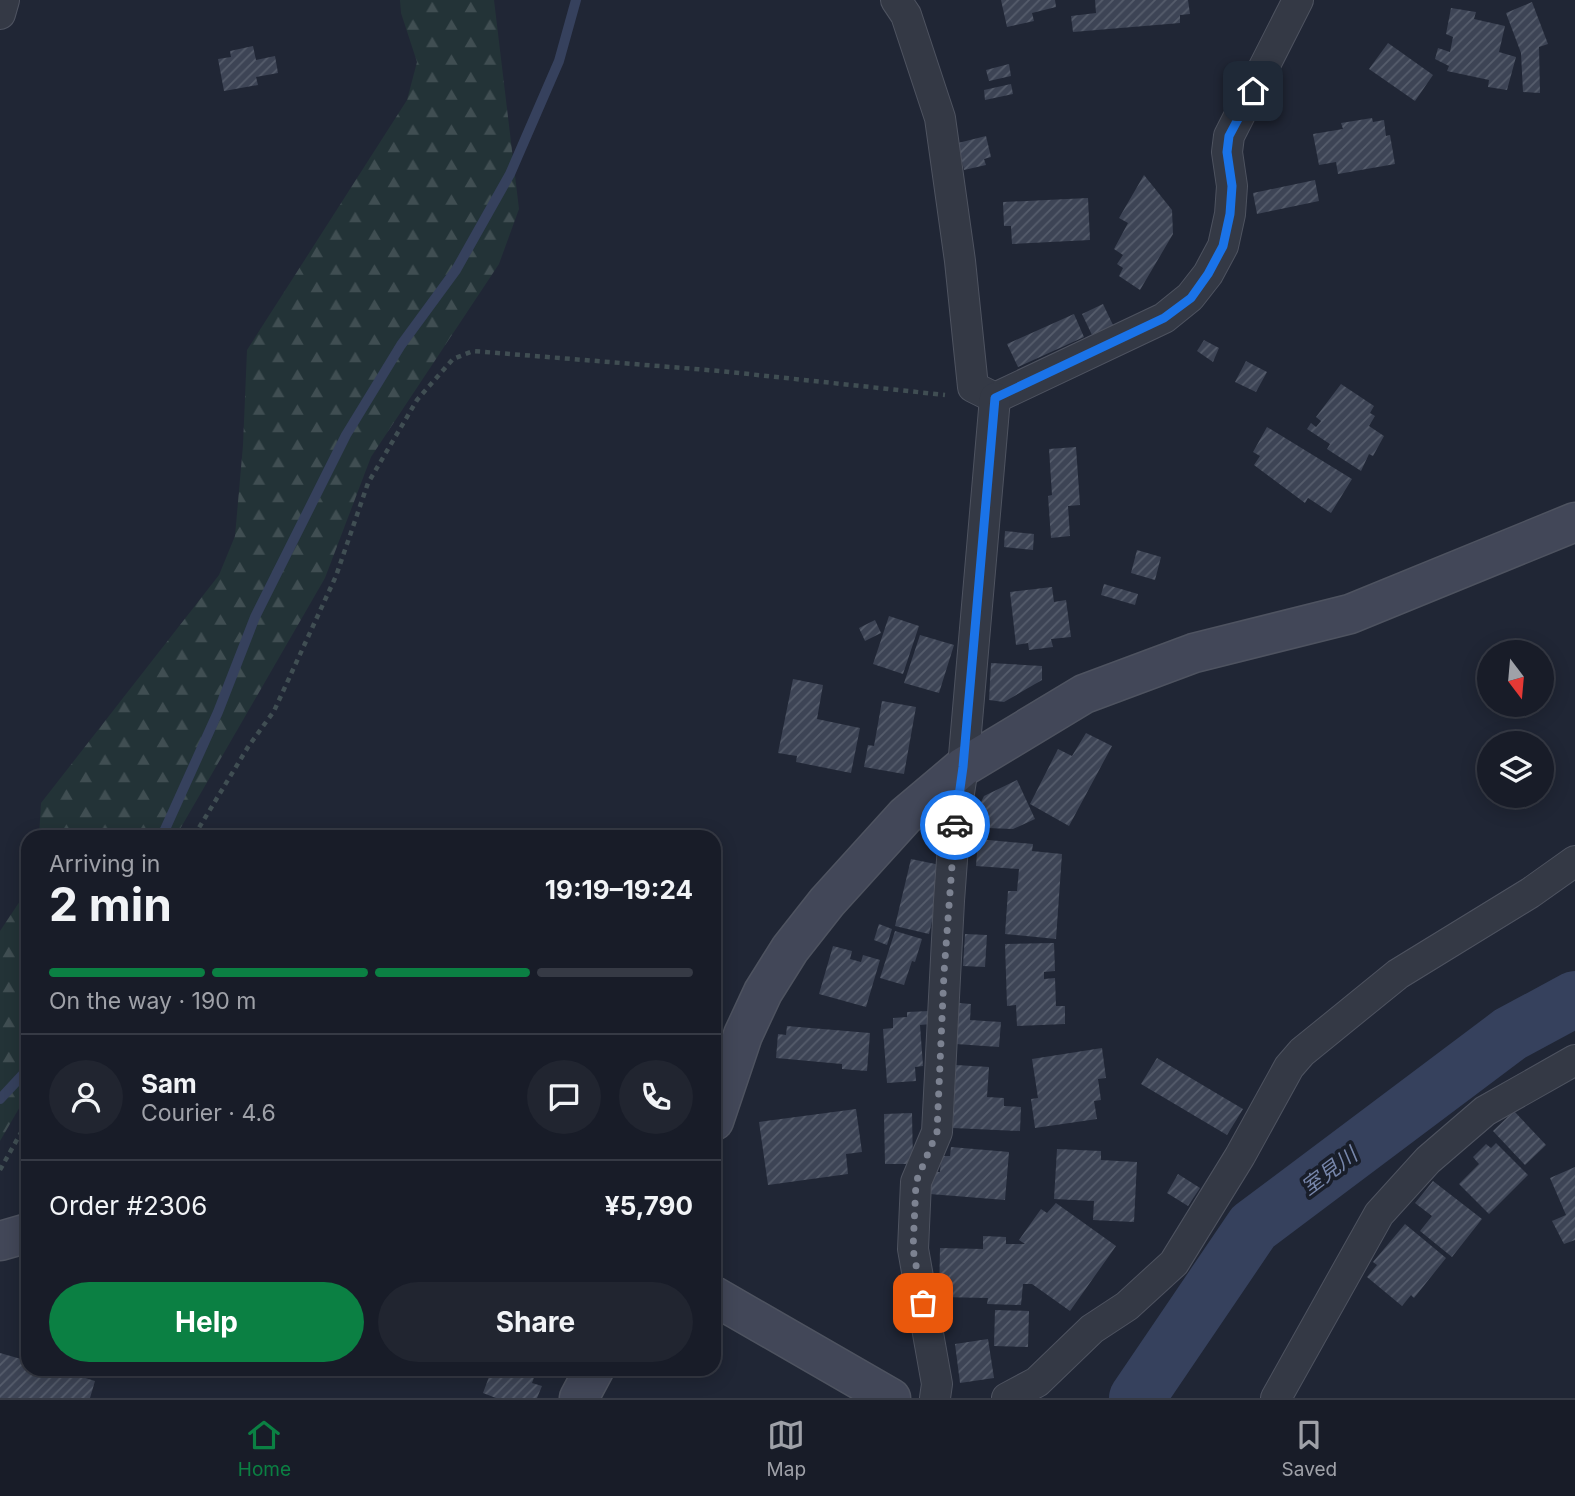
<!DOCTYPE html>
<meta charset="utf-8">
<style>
body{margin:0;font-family:Inter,"Noto Sans JP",sans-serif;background:#212530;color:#f1f3f6;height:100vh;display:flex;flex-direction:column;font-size:26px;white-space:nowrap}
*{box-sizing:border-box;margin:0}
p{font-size:23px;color:#9fa1a8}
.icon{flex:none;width:38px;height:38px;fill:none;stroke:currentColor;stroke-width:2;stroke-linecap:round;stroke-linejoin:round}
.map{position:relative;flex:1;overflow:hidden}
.panel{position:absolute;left:21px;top:830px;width:700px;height:546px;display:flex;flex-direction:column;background:#181c28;border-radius:21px;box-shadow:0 4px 18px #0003,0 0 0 2px #363a45}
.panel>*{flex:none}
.needle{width:46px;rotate:164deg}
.fabs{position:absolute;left:1477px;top:640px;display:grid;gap:14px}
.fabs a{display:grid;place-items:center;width:77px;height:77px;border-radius:50%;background:#181c28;box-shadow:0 4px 18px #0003,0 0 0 2px #363a45;font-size:35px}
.pin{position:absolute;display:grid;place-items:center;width:60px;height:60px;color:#fff;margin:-30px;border-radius:14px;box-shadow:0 4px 10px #0006}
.courier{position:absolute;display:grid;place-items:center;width:70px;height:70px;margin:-35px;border:5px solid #1a73e8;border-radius:50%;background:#fff;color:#222;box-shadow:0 2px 9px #0007}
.overview em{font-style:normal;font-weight:700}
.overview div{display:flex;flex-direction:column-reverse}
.overview{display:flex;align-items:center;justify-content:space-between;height:119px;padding:0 28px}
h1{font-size:46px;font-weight:700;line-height:52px}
.bar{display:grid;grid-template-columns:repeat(4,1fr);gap:10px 7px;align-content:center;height:84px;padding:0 28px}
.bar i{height:9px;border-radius:5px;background:#363a45}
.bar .on{background:#0b8043}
.bar p{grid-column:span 4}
.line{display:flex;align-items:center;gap:18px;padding:0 28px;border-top:2px solid #363a45}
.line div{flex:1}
.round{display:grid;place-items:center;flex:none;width:74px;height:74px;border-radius:37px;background:#212530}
.button{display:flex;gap:14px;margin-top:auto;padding:14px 28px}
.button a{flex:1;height:80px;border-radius:42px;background:#0b8043;color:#fff;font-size:28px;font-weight:700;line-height:80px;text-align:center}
.button a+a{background:#212530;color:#f1f3f6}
.menu{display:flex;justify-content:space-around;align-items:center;height:98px;border-top:2px solid #363a45;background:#181c28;font-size:19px;color:#9fa1a8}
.menu a{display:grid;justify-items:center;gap:4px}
.menu .on{color:#0b8043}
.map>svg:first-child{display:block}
.forest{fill:url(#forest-firs)}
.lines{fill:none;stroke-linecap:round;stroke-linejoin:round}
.stream{stroke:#36415d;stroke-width:10}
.river{stroke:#36415d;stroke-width:56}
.building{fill:url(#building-hatch)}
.street-casing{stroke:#4e5360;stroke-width:32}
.secondary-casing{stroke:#4e5360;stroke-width:41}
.path{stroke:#404e53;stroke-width:4.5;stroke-dasharray:5 5;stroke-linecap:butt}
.street{stroke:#343945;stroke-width:30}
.secondary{stroke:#424758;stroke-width:38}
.done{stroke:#7c8291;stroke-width:7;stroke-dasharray:0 12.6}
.route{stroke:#1a73e8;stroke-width:9}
.labels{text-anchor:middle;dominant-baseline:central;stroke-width:7;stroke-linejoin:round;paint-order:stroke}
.water-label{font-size:21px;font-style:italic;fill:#7786aa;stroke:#191e2a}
</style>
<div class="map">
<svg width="1575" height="1398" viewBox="0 0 1575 1398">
<defs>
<pattern id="forest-firs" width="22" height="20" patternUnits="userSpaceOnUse" patternTransform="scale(1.75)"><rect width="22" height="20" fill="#233337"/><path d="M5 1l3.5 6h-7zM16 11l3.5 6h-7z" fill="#404e52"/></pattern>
<pattern id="building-hatch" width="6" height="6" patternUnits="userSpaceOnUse" patternTransform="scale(1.75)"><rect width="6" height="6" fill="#3d4455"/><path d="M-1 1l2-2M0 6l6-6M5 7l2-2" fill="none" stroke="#565d6c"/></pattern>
</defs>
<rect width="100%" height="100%" fill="#202635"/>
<g class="forest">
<polygon points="400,0 494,0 519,209 499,264 371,457 325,578 176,836 39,836 41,803 219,575 235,536 243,445 247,350 407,100 417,62 401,13"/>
<polygon points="28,889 28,1093 0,1141 0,931"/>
</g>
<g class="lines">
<g class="stream">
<polyline points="162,836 218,712 255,617 346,435 401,345 456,270 510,174 559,61 576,0"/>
<polyline points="0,1099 28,1069"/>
</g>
<polyline class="river" points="1137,1398 1253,1227 1510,1034 1575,999"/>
</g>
<g class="building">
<polygon points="1001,0 1055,0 1056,7 1032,13 1034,21 1007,27"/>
<polygon points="1095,0 1188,0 1190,14 1180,15 1180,23 1073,32 1071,16 1096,13"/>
<polygon points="1532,2 1548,44 1539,47 1540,93 1523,92 1521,53 1506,13"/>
<polygon points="1451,8 1476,12 1474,19 1505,26 1499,52 1516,57 1507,90 1488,87 1489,80 1447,71 1449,66 1435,59 1438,48 1450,52 1453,37 1446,34"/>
<polygon points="1388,43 1433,75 1415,101 1369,69"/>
<polygon points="253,46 256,60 275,56 278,73 256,77 258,85 224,91 218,59 231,57 230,51"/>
<polygon points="1009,64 1011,76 989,81 986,70"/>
<polygon points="1011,84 1013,94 985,100 984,90"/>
<polygon points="1372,118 1373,122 1384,120 1386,136 1390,135 1395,164 1338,174 1336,162 1319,165 1313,134 1343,129 1341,123"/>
<polygon points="986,136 991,157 984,159 986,165 964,170 958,143"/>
<polygon points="1144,175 1172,210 1173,234 1140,290 1119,276 1123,268 1117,264 1123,255 1114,249 1128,223 1119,218"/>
<polygon points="1315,180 1319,201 1257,214 1253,193"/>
<polygon points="1088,198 1090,240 1012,244 1011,226 1004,226 1003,202"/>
<polygon points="1103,304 1113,325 1092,335 1082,314"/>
<polygon points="1074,314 1084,337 1018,367 1007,344"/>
<polygon points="1204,340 1219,348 1213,362 1197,351"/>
<polygon points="1246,361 1267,372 1256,392 1235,382"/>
<polygon points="1341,384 1374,406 1370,413 1375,416 1369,426 1384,436 1373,456 1369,454 1361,471 1327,449 1330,444 1307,429 1311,423 1316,427 1321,421 1316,417"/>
<polygon points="1267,427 1352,479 1331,513 1308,498 1305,503 1254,465 1260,456 1253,452"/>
<polygon points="1076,447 1080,505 1068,506 1070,536 1051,538 1048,496 1052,495 1049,449"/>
<polygon points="1005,531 1034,534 1033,550 1004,547"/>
<polygon points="1137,550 1161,557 1155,580 1131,573"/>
<polygon points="1104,584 1138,594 1135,605 1101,595"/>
<polygon points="1052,587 1054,602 1066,600 1071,637 1051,639 1053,647 1029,650 1028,643 1016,645 1010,592"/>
<polygon points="889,616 919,626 903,674 873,664"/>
<polygon points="875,620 881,633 865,641 859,628"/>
<polygon points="920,635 954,645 939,693 904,683"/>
<polygon points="991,663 1042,666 1042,680 1004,702 989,700"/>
<polygon points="793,679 823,685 817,719 860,728 851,773 796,762 797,756 778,753"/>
<polygon points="882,701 916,707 904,774 864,767 868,745 874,746"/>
<polygon points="1086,733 1112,746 1069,826 1030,804 1058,749 1072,756"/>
<polygon points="1017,780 1035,819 1013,829 987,828 978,808 984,796"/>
<polygon points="978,839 1033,844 1032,851 1062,854 1056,939 1005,934 1008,891 1017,891 1019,869 976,866"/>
<polygon points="911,859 945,866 929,934 895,926"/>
<polygon points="879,924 892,929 887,945 874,940"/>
<polygon points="895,931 922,939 915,962 912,961 904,985 880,978"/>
<polygon points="965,934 987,935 985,967 963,966"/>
<polygon points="1054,943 1055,971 1044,972 1044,979 1055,978 1056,1006 1065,1006 1065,1024 1017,1026 1016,1005 1007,1006 1005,944"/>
<polygon points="833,946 852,951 850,959 861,962 863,955 880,960 866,1007 819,994"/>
<polygon points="959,1003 971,1004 970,1020 1001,1022 999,1047 956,1044"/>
<polygon points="930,1011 931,1024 920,1025 923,1066 915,1067 916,1081 887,1083 883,1029 893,1028 893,1018 907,1017 907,1012"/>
<polygon points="787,1026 870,1033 867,1071 842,1069 842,1064 776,1058 778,1034 786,1035"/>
<polygon points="1102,1048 1106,1078 1098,1079 1101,1100 1094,1101 1097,1119 1035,1128 1031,1099 1038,1098 1032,1059"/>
<polygon points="1157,1058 1243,1109 1227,1135 1141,1084"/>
<polygon points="956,1065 989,1067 987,1097 1004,1098 1004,1106 1021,1107 1020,1131 953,1128"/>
<polygon points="856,1109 862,1152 846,1154 848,1174 768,1185 759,1122"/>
<polygon points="1514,1111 1546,1145 1525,1165 1493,1131"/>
<polygon points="912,1113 913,1164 885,1164 884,1114"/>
<polygon points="1496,1143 1528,1175 1489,1214 1459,1184 1479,1164 1473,1157 1486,1144 1491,1148"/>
<polygon points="951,1147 1009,1152 1005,1200 930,1194 932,1172 940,1172 941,1156 950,1156"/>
<polygon points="1057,1149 1101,1151 1101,1160 1137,1162 1134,1222 1093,1220 1094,1201 1054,1199"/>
<polygon points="1575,1167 1575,1240 1564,1244 1552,1221 1566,1215 1550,1178"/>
<polygon points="1178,1174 1200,1188 1188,1206 1167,1193"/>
<polygon points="1433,1181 1482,1219 1452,1257 1420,1231 1432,1216 1415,1203"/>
<polygon points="1056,1203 1116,1246 1070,1311 1032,1284 1023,1284 1021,1305 987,1304 988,1298 939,1297 940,1248 983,1249 983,1236 1006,1237 1006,1244 1025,1244 1019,1240 1041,1209 1047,1213"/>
<polygon points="1405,1224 1446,1258 1414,1298 1411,1295 1402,1306 1367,1277 1377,1265 1373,1262"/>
<polygon points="995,1310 1029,1311 1028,1347 994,1346"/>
<polygon points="988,1339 994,1378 960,1383 955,1344"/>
<polygon points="0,1353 28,1361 28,1368 53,1368 95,1381 90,1398 0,1398"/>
<polygon points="477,1368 516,1368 535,1375 532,1383 542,1386 537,1398 496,1398 483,1393 490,1374"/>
</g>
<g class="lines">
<defs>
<g id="street">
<polyline points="896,0 906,15 940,118 960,261 973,387 995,398"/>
<polyline points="0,14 4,0"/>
<polyline points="995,398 1164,318 1190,297 1208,274 1223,246 1230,214 1232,186 1227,152 1229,136 1298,0"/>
<polyline points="935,1398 937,1384 913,1249 916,1182 937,1132 949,901 955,819 963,767 995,398"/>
<polyline points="1007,1398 1037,1382 1092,1329 1127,1306 1174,1263 1240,1156 1289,1067 1302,1052 1398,974 1530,893 1575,861"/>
<polyline points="1276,1398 1379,1214 1428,1160 1485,1111 1575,1060"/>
</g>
<g id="secondary">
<polyline points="714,1121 743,1035 763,992 790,949 827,902 905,816 963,767 1084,694 1194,653 1350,614 1575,522"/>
<polyline points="0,1241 28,1233"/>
<polyline points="714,1296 891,1398"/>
<polyline points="579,1398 595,1368"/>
</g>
</defs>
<use href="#street" class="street-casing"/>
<use href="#secondary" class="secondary-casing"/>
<g class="path">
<polyline points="194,836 248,747 274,711 336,576 368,483 417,400 453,359 473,351 720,371 945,395"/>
<polyline points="0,1170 28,1120"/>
</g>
<use href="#street" class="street"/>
<use href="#secondary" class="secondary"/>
</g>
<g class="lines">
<polyline class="done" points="923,1303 913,1249 916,1182 937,1132 944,973 955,825"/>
<polyline class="route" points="955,825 963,767 995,398 1164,318 1191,298 1208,274 1223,246 1230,214 1232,186 1227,152 1229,136 1253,91"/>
</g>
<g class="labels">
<g class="water-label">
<text transform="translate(1329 1171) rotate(-37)">室見川</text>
</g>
</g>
</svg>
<div class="fabs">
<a><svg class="needle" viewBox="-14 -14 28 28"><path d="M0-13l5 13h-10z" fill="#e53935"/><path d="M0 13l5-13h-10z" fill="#9fa1a8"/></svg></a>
<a><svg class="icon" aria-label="layers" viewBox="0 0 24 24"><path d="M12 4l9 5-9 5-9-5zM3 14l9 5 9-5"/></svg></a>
</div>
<div class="pin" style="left:923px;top:1303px;background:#ea580c"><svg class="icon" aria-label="bag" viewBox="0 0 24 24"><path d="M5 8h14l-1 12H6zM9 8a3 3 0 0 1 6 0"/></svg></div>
<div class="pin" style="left:1253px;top:91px;background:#1f2937"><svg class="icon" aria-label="home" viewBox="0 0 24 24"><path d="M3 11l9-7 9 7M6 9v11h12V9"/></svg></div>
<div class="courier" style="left:955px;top:825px"><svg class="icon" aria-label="car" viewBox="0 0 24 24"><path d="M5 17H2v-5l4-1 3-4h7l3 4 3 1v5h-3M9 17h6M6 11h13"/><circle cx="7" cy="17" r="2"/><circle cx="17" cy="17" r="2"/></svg></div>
<section class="panel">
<div class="overview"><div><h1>2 min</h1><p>Arriving in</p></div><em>19:19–19:24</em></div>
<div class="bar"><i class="on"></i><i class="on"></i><i class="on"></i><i></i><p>On the way · 190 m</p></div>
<div class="line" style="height:126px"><a class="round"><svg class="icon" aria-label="person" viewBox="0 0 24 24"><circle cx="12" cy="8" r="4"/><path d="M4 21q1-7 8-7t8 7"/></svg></a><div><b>Sam</b><p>Courier · 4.6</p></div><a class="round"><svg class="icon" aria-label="chat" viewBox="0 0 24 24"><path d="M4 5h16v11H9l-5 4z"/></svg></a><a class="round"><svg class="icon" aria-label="phone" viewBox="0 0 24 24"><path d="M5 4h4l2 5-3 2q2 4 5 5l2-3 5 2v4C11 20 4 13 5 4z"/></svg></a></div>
<div class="line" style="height:91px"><div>Order #2306</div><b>¥5,790</b></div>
<div class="button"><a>Help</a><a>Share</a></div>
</section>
</div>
<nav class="menu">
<a class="on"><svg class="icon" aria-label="home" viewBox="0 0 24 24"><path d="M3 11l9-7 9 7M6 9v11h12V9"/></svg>Home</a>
<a><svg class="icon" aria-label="map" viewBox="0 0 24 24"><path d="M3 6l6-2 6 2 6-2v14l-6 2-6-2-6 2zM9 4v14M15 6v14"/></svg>Map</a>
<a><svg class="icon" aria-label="saved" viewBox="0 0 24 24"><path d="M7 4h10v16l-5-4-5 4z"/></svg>Saved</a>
</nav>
